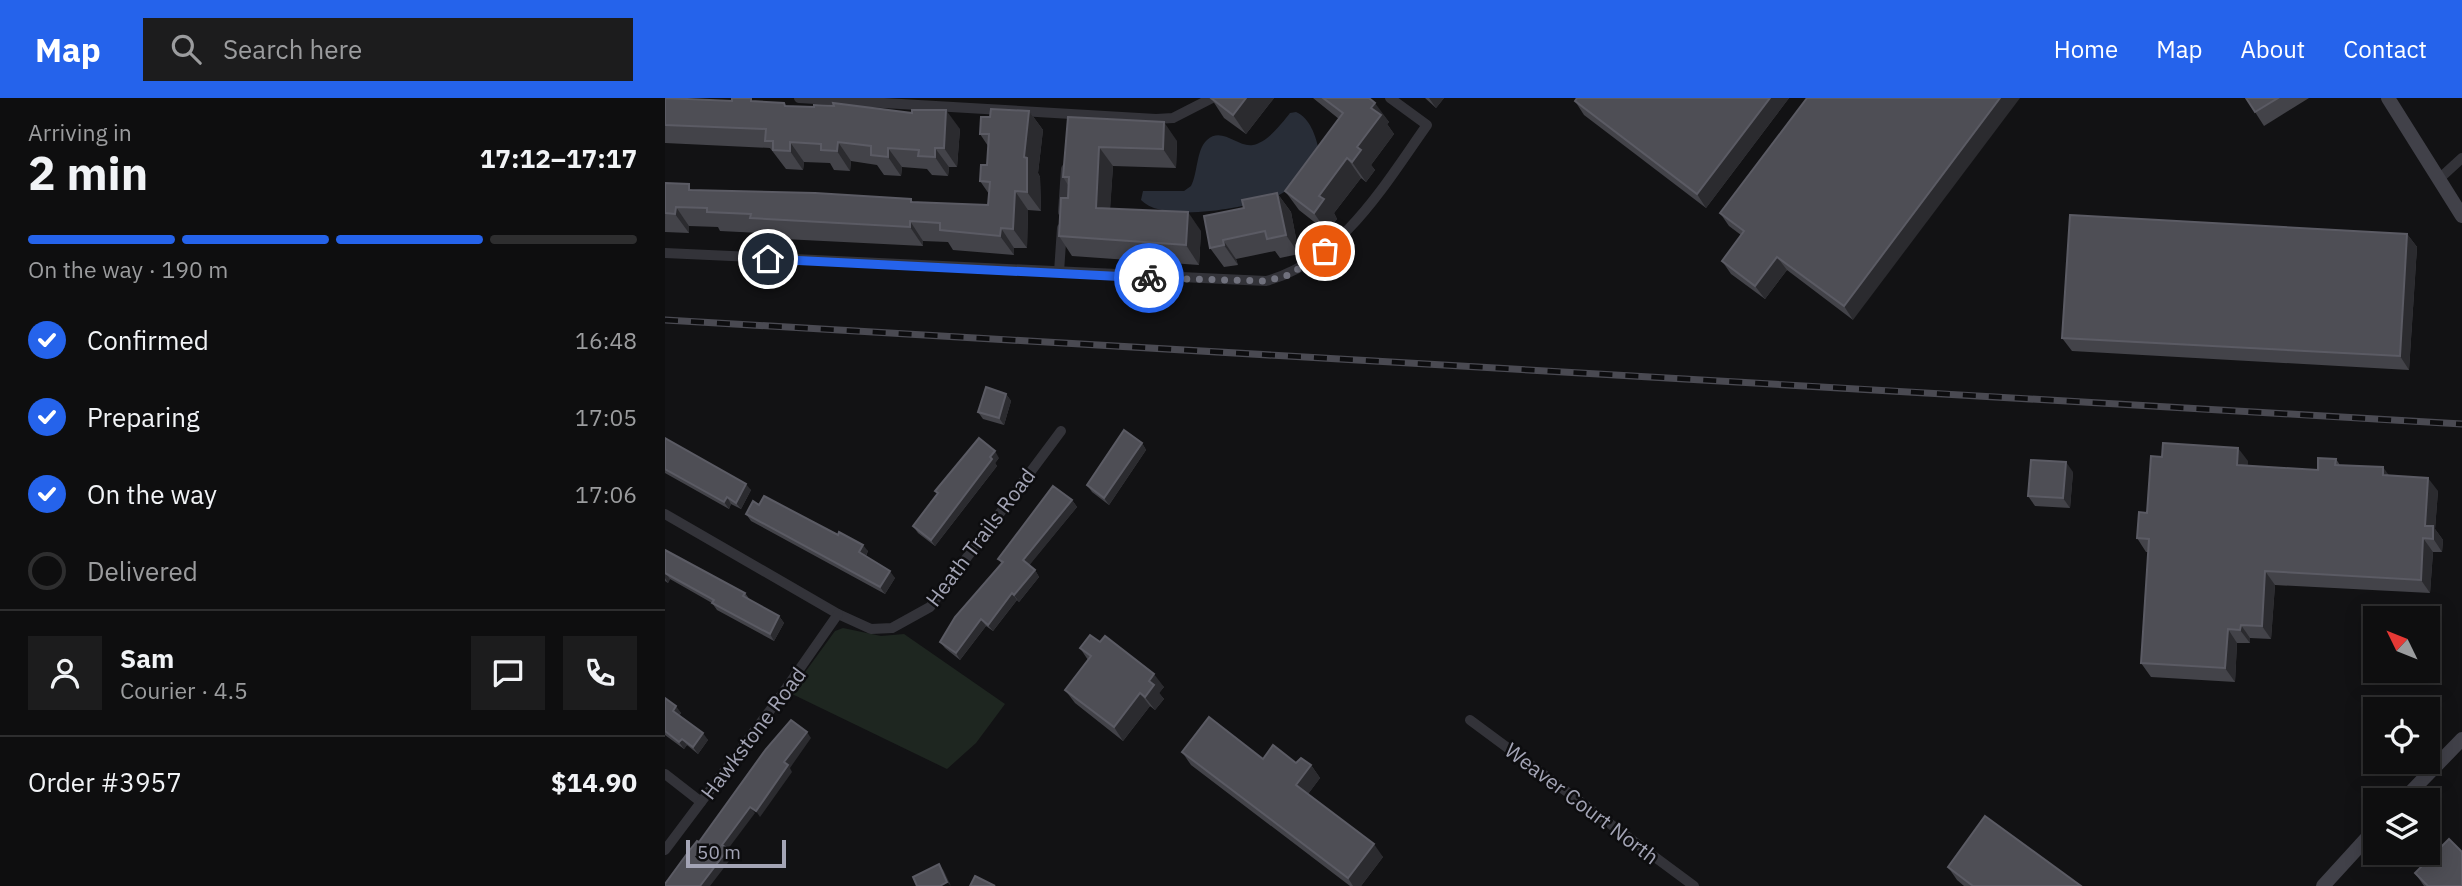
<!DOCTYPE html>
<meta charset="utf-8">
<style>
body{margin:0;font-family:"IBM Plex Sans",sans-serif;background:#1c1c1d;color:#f1f3f6;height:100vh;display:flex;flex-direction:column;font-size:26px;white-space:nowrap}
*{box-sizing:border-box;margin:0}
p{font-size:23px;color:#9b9c9e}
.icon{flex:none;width:38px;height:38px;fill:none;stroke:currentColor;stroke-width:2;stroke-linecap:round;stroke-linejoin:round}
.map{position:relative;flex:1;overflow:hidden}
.drawer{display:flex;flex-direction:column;background:#0e0e0f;width:665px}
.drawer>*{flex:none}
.needle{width:46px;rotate:313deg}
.fabs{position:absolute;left:1698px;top:508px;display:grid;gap:14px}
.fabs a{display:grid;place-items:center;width:77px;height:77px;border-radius:0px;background:#0e0e0f;box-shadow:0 4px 18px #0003,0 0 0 2px #2e2e2f;font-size:35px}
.scale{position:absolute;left:21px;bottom:18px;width:100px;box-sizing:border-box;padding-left:7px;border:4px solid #a3a4b5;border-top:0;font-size:19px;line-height:24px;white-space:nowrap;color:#a3a4b5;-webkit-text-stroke:5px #0d0d0f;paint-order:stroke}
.pin{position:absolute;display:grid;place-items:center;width:60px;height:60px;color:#fff;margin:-30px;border:4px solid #fff;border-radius:50%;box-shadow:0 2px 7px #0007}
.courier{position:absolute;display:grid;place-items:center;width:70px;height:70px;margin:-35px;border:5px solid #2563eb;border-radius:50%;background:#fff;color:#222;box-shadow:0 2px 9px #0007}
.headline em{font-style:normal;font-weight:800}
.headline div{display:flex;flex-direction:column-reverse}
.headline{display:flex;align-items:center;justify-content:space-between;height:119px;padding:0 28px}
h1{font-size:46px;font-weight:800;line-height:52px}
.bar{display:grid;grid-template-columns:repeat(4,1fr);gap:10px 7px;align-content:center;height:84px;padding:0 28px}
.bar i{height:9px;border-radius:5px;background:#2e2e2f}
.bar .selected{background:#2563eb}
.bar p{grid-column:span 4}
.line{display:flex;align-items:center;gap:18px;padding:0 28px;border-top:2px solid #2e2e2f}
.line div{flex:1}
.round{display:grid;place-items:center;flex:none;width:74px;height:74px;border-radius:0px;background:#1c1c1d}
ol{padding:0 28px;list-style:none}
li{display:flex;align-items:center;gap:21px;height:77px}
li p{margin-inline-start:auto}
li .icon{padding:7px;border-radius:50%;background:#2563eb;color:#fff;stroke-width:4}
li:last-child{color:#9b9c9e}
li i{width:38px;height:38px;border:4px solid #2e2e2f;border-radius:50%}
header{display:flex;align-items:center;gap:42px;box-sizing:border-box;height:98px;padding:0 35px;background:#2563eb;color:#fff}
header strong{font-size:33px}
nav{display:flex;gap:38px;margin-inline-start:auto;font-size:24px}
.search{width:490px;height:63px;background:#1c1c1d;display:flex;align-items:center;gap:18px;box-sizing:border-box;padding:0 24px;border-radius:0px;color:#9b9c9e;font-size:26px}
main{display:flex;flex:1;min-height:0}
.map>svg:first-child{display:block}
.green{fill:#1e2620}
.water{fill:#282d37}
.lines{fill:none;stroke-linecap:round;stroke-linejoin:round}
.street{stroke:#333339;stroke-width:10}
.secondary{stroke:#414149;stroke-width:14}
.rail-casing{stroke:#4a4a52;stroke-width:7}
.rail{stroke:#0d0d0f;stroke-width:4.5;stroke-dasharray:13;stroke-linecap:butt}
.wall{fill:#434349}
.shaded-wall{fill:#2b2b2f}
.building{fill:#4e4e55;stroke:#5b5b64;stroke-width:2}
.done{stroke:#70717d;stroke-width:7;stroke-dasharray:0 12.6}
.route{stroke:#2563eb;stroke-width:9}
.labels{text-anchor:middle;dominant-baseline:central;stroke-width:5;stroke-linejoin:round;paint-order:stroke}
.street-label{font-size:21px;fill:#a3a4b5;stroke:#0d0d0f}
</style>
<header>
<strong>Map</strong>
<div class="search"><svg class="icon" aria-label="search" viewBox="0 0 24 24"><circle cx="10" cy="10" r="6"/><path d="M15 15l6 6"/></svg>Search here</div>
<nav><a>Home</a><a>Map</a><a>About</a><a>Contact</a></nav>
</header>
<main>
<section class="drawer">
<div class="headline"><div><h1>2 min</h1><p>Arriving in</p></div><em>17:12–17:17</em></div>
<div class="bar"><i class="selected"></i><i class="selected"></i><i class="selected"></i><i></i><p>On the way · 190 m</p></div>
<ol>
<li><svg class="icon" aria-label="check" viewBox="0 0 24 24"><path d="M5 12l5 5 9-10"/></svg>Confirmed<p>16:48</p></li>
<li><svg class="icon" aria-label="check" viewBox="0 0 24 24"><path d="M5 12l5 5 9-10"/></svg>Preparing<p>17:05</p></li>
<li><svg class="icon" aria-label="check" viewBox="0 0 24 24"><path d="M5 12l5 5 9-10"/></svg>On the way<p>17:06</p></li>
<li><i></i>Delivered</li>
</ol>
<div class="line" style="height:126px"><a class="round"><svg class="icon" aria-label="person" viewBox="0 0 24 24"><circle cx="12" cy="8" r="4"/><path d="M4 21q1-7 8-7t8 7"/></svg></a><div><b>Sam</b><p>Courier · 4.5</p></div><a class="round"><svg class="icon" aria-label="chat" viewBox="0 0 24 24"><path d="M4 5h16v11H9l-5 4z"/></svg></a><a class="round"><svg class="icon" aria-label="phone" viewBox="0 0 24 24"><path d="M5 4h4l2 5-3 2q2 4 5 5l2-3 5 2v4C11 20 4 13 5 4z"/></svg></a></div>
<div class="line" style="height:91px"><div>Order #3957</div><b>$14.90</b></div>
</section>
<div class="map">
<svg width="1797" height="788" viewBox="0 0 1797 788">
<rect width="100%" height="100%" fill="#121214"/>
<polygon class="green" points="178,530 216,538 239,536 340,606 311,645 282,671 125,595 170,533"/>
<path class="water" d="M631 14C645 20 651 38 654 53 642 69 632 88 614 97 586 110 498 126 476 102L478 93H519L526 88C533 75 531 52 542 42 557 28 573 50 588 47 603 44 617 25 625 15Z"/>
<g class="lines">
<g class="street">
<polyline points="134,0 491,21 508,20 547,0"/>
<polyline points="1774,81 1797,60"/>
<polyline points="398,114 401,71"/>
<path d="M0 155 601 183C676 163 720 86 762 27L725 0"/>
<polyline points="394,174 397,130"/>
<polyline points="0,416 173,516 206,531 227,530 265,509 396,333"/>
<polyline points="805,622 1029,788"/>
<polyline points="0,676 36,704"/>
<polyline points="0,752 115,599 173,516"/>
</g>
<g class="secondary">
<polyline points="1723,0 1797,118"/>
<polyline points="1738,702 1797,641"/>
<polyline points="1658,788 1710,731"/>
</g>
<defs>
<polyline id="rail" points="0,222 1797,326"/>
</defs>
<use href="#rail" class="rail-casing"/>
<use href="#rail" class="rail"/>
</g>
<g class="wall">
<polygon points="0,0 67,3 90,3 295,31 292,69 284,69 283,78 267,77 262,71 237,69 236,78 219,77 212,67 186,63 185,73 169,72 165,65 139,64 138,72 121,71 105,50 0,45"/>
<polygon points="546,0 609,0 581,36 559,20"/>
<polygon points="648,0 704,0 724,24 722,26 729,36 706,67 710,72 701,84 696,80 669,115 672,121 662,134 634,112 620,93 674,21"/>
<polygon points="760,0 779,0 771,10"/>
<polygon points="1124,0 1041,110 919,17 910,3"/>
<polygon points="1142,0 1188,222 1122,172 1100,201 1066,176 1057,163 1076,137 1064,128 1055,115"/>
<polygon points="1581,0 1644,0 1599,28"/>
<polygon points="364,13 378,32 373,75 375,79 376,113 363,112 362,150 349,150 349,157 288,152 283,144 258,143 258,148 99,140 95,135 55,133 53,129 24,128 24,135 0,134 0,85 28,92 246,101 248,104 323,107 324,96 315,83 322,67 323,48 315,36 325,19"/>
<polygon points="403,19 512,43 511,70 448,68 445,110 536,133 534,167 407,158 394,138 403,100 403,87 398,79"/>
<polygon points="612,95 626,114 634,156 615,160 610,153 571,161 573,167 559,169 545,150 579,110"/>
<polygon points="1742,136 1752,149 1744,272 1407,253 1397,240"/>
<polygon points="341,296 346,303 339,327 318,321 313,314"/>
<polygon points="0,340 86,392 76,411 66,406 64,411 0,375"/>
<polygon points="477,345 481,352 444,407 427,394 422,387"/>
<polygon points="334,360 330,365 332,368 270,448 253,435 248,428 273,396 270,393"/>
<polygon points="1671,361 1675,367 1724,378 1773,393 1770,431 1778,442 1777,454 1768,454 1765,495 1610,487 1606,541 1585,540 1585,545 1572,545 1570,584 1486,579 1476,565 1483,454 1481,454 1472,440 1482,415 1583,363 1582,368 1653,372"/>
<polygon points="1408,374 1405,410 1370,408 1363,398"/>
<polygon points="407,402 412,409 364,467 370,472 374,479 354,504 352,502 328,533 321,528 295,562 280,550 275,544 337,466 333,461"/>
<polygon points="94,407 173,437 203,453 201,458 230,480 220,496 86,423 81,416"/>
<polygon points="0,452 80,495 85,502 114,518 119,525 109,543 52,512 47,505 5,481 3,485 0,483"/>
<polygon points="435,544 499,589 494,595 499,601 490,612 485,608 458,643 410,605 400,592 423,562 415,550"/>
<polygon points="0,600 16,615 14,618 43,642 33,656 22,647 19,651 0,637"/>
<polygon points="517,654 598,661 646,667 655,680 643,696 718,759 696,788 685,788 526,667"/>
<polygon points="1283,769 1416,788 1299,788 1292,782"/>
<polygon points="1750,775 1797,788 1759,788"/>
</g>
<g class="shaded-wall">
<polygon points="581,0 609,0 581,36 568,17"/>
<polygon points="764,0 779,0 771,10"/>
<polygon points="1105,0 1124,0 1041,110 1032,96"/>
<polygon points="1335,0 1355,0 1188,222 1179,208"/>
<polygon points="710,5 724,24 722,26 729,36 706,67 710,72 701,84 687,64 706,10"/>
<polygon points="281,12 295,31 292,69 279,50"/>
<polygon points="364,13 378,32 373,75 375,79 376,113 362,94 359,59"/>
<polygon points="499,24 512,43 511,70 498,51"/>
<polygon points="125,44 139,64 138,72 125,53"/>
<polygon points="173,44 186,63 185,73 172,53"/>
<polygon points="434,49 448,68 444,129 431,110"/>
<polygon points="223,50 237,69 236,78 223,59"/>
<polygon points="270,50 284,69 283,78 270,59"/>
<polygon points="682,60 696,80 669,115 672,121 662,134 649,115 654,98"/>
<polygon points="350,93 363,112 362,150 348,131"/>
<polygon points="612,95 626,114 634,156 621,137"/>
<polygon points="11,109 24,128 24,135 10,116"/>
<polygon points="523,114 536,133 534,167 521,147"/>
<polygon points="245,123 258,143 258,148 245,129"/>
<polygon points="336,130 349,150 349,157 335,138"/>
<polygon points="1742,136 1752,149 1744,272 1735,258"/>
<polygon points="558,142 571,161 573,167 559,147"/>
<polygon points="1112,159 1122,172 1100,201 1090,188"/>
<polygon points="341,296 346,303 339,327 334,320"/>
<polygon points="477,345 481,352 444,407 439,400"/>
<polygon points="1573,350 1583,363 1582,381 1572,367"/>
<polygon points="330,353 334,360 330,365 332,368 270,448 266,442"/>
<polygon points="1401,364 1408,374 1405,410 1398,400"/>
<polygon points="1718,369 1728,383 1718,377"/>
<polygon points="1763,380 1773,393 1770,431 1778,442 1777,454 1760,428"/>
<polygon points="81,386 86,392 76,411 71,405"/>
<polygon points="62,399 66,406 64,411 59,404"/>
<polygon points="407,402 412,409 363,469 358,462"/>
<polygon points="1758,440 1768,454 1765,495 1756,482"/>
<polygon points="198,447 203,453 199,461 194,454"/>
<polygon points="370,472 374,479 354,504 349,497"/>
<polygon points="225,473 230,480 220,496 215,489"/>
<polygon points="1600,473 1610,487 1606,541 1597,528"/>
<polygon points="0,474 5,481 3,485 0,480"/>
<polygon points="347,495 352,502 328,533 323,527"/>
<polygon points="114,518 119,525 109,543 105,536"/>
<polygon points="316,521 321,528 295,562 291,555"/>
<polygon points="1576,527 1585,540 1585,545 1575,532"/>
<polygon points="1563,531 1572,545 1570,584 1560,570"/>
<polygon points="489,576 499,589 494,595 499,601 490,612 480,599 484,583"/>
<polygon points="475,595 485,608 458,643 449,629"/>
<polygon points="11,608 16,615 12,620 8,613"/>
<polygon points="142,634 146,640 125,670 127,674 95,719 91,713 119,664"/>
<polygon points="38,635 43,642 33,656 28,649"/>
<polygon points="17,641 22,647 19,651 14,644"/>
<polygon points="646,667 655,680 640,700 631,687"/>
<polygon points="85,709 90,715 63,751 68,758 45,788 35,788 57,747"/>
<polygon points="709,746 718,759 696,788 688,788 683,780"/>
<polygon points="274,766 279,773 286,788 282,784"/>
</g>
<g class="building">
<polygon points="0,0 67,3 67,0 86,0 86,3 119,5 120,8 149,9 149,7 169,8 168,5 247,15 247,12 281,12 279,50 270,50 270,59 253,58 254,52 223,50 223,59 206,57 206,48 173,44 172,53 156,52 156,46 125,44 125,53 108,52 108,43 100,43 101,31 0,27"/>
<polygon points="546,0 581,0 568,17"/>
<polygon points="658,0 704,0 710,5 706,10 716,17 692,49 696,52 687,64 682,60 654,98 659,101 649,115 620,93 678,15"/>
<polygon points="912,0 1105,0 1032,96 910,3"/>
<polygon points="1142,0 1335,0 1179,208 1112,159 1090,188 1057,163 1079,133 1055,115"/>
<polygon points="1581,0 1613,0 1590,14"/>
<polygon points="326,11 364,13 359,59 362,60 362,94 350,93 348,131 336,130 335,138 275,132 275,125 245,123 245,129 85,120 86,116 42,114 42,110 11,109 10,116 0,115 0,85 24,86 24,92 150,95 246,101 246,104 323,107 325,84 315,83 316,67 322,67 324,36 315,36 316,19 325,19"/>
<polygon points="403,19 499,24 498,51 434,49 431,110 523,114 521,147 394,138 396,100 403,100 404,79 398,79"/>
<polygon points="612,95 621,137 602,141 600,133 558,142 559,147 545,150 539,118 579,110 577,102"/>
<polygon points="1405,117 1742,136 1735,258 1397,240"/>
<polygon points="321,289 341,296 334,320 313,314"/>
<polygon points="459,332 477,345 439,400 422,387"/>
<polygon points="0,340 81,386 71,405 62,399 59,404 0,371"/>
<polygon points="314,340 330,353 325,359 327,361 266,442 248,428 273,395 270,393"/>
<polygon points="1498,345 1573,350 1572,367 1653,372 1653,360 1671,361 1670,367 1718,369 1718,377 1763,380 1760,428 1768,428 1768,441 1758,440 1756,482 1600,473 1597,528 1576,527 1575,532 1563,531 1560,570 1476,565 1484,441 1472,440 1474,414 1482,415 1486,358 1497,359"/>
<polygon points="1366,362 1401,364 1398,400 1363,398"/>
<polygon points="388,388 407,402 358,462 370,472 349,497 347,495 323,527 316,521 291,555 275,544 290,519 338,464 333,461"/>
<polygon points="99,398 173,437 174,434 198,447 194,454 225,473 215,489 81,416 88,403 94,407"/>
<polygon points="0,452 80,495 78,498 114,518 105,536 47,505 49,502 0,475"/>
<polygon points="425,537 435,544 440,538 489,576 484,583 489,587 480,599 475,595 449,629 400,592 426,558 415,550"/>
<polygon points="0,600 11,608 8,613 38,635 28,649 17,641 14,644 0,633"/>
<polygon points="544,619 598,661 608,647 631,665 636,660 646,667 631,687 709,746 683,780 517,654"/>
<polygon points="126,622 142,634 119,664 123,667 91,713 85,709 57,747 63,751 35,788 0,788 0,786 24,753 32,743 34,744 101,651"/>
<polygon points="1320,718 1416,788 1308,788 1283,769"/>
<polygon points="1784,741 1797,754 1797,788 1763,788 1750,775"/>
<polygon points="274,766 282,784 275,788 252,788 248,779"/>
<polygon points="310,778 330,788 305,788"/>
</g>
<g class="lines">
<polyline class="done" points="484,180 601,183 624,177 660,153"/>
<polyline class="route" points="103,161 484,180"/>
</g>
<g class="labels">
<g class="street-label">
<text transform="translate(315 439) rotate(-53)">Heath Trails Road</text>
<text transform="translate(88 635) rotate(-53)">Hawkstone Road</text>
<text transform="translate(917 705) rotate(37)">Weaver Court North</text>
</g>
</g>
</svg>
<div class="fabs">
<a><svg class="needle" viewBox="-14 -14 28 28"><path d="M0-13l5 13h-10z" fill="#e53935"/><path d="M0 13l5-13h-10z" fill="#9b9c9e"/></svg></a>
<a><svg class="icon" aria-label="locate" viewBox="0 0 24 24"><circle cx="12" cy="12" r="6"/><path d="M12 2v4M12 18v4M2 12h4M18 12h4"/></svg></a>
<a><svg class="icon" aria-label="layers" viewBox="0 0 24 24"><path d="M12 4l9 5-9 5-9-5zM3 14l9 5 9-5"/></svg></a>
</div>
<div class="scale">50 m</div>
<div class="pin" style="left:660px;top:153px;background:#ea580c"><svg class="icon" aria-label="bag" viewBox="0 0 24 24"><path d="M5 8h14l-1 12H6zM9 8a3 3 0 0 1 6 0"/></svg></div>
<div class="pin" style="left:103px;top:161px;background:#1f2937"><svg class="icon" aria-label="home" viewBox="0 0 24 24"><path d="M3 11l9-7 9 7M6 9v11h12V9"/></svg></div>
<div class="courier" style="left:484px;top:180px"><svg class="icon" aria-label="bike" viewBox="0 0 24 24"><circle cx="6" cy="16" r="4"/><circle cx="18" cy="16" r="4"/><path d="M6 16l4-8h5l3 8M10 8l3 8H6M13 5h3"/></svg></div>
</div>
</main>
